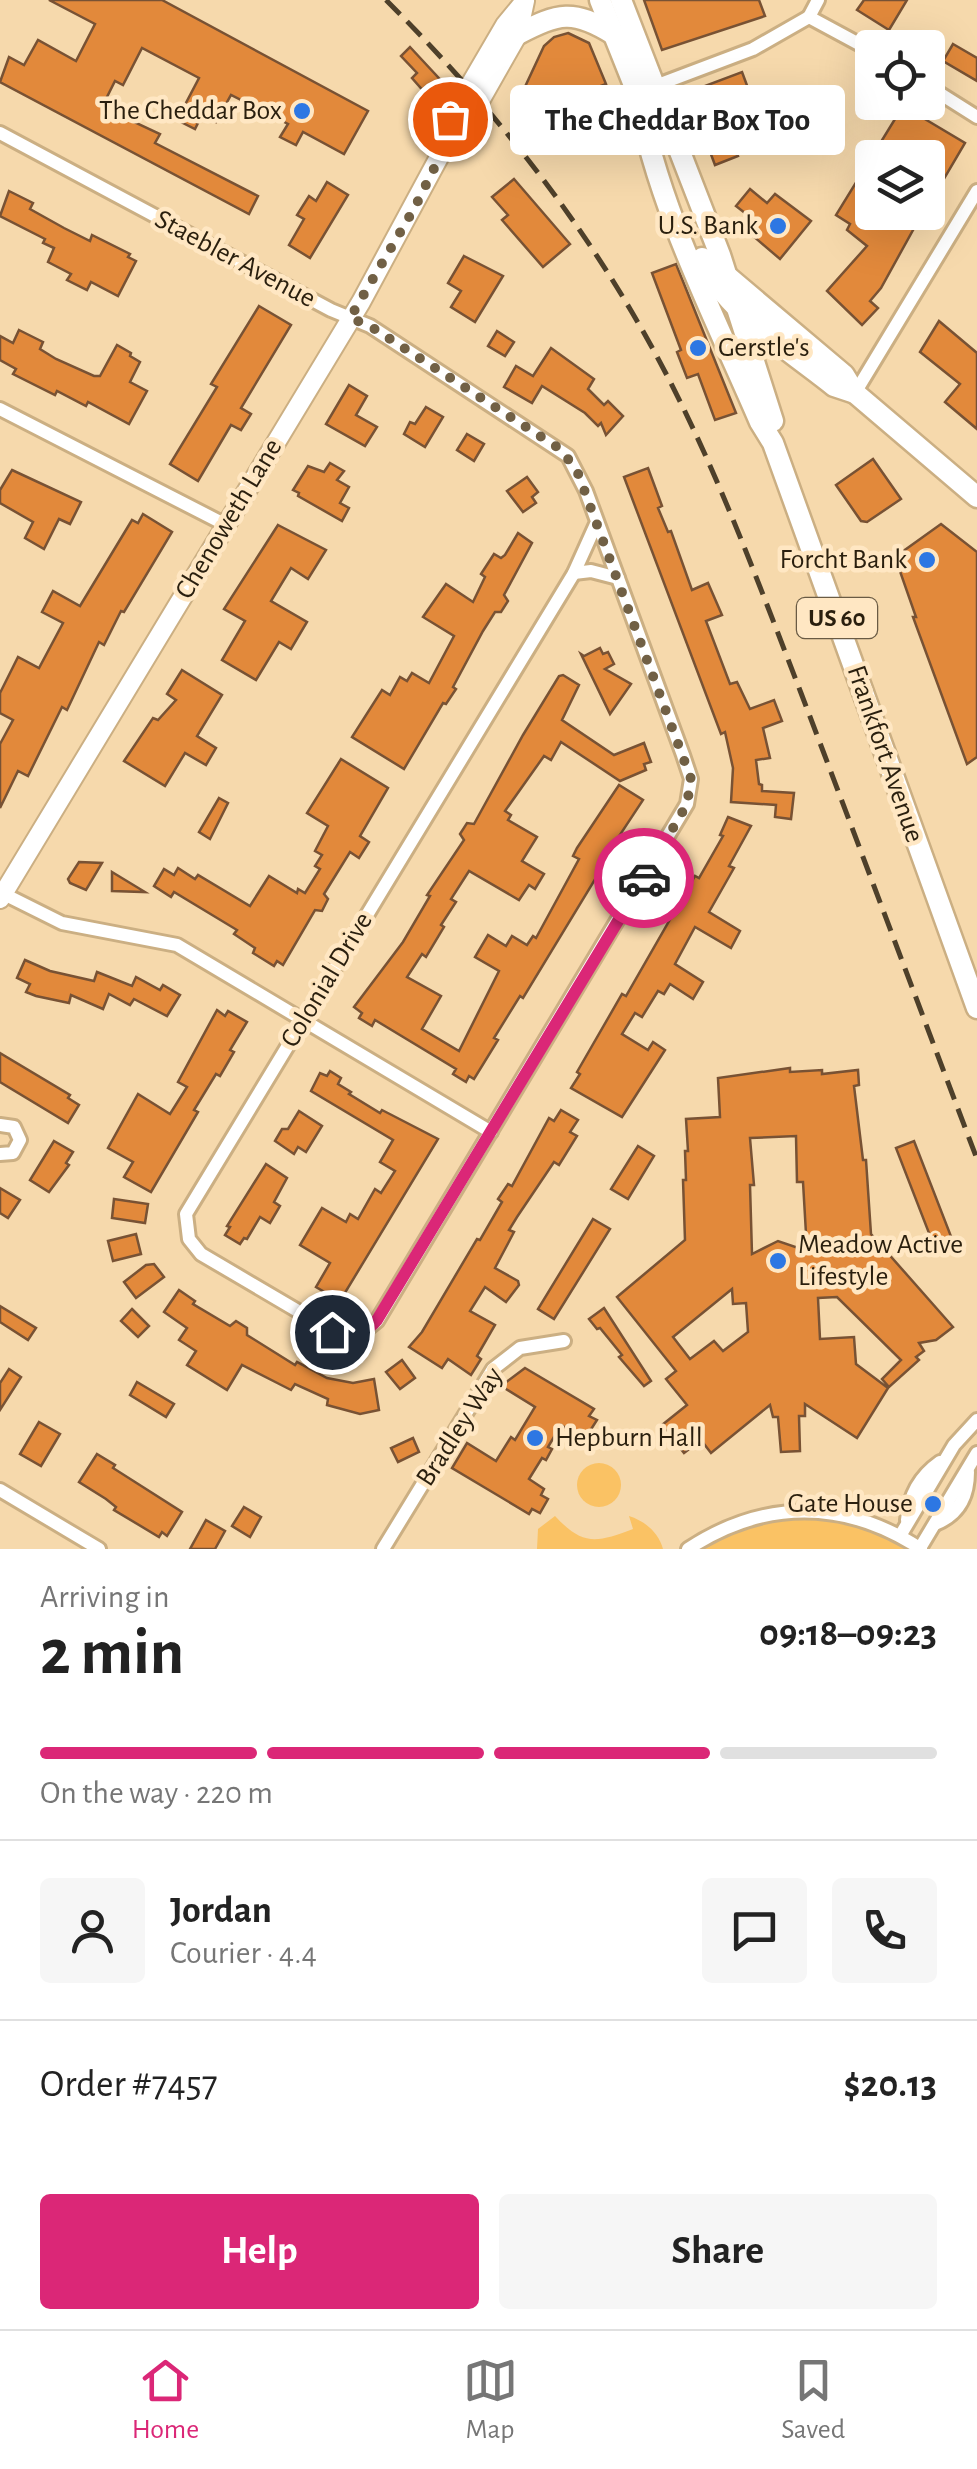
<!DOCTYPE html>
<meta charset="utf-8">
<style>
body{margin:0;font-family:"Alegreya Sans",sans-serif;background:#f6f6f6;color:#222;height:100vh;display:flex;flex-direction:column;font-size:38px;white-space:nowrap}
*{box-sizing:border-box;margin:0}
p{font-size:32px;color:#767676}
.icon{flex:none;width:55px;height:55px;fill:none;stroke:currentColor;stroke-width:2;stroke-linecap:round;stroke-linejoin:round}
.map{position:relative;height:1549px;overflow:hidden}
.drawer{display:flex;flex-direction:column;background:#fff;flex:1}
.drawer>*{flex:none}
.controls{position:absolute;left:855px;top:30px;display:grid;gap:20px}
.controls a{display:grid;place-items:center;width:90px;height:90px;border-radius:10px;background:#fff;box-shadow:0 10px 40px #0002;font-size:50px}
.pin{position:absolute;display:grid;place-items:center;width:85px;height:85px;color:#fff;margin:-42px;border:5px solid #fff;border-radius:50%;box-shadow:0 2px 10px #0007}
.courier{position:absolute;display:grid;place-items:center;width:100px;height:100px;margin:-50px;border:8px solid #db2777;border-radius:50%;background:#fff;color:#222;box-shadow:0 2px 12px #0007}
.bubble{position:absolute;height:70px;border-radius:10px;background:#fff;box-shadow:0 10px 40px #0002;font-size:32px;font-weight:700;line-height:70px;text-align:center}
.head em{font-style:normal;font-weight:700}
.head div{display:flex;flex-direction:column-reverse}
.head{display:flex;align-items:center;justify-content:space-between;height:170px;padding:0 40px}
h1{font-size:65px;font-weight:700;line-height:75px}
.bar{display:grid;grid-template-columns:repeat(4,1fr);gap:15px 10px;align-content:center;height:120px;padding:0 40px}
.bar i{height:12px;border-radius:8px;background:#e0e0e0}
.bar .active{background:#db2777}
.bar p{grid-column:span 4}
.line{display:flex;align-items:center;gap:25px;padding:0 40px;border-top:2px solid #e0e0e0}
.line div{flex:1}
.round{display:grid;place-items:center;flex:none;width:105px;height:105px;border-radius:10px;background:#f6f6f6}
.action{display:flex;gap:20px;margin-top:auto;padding:20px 40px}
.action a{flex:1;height:115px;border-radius:10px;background:#db2777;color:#fff;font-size:40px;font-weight:700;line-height:115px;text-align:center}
.action a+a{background:#f6f6f6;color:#222}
.tab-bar{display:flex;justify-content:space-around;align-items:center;height:140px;border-top:2px solid #e0e0e0;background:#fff;font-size:28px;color:#767676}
.tab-bar a{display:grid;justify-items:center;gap:5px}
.tab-bar .active{color:#db2777}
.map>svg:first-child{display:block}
.green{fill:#fac264}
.building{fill:#e2893b;stroke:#785234;stroke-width:2.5;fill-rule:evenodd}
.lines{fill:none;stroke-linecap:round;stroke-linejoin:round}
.street-casing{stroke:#cbaf83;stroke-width:18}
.secondary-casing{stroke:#cbaf83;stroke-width:22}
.primary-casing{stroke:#cbaf83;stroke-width:25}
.street{stroke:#fff;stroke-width:12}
.secondary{stroke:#fff;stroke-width:18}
.primary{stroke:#fff;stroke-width:20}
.rail{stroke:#4e402a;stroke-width:5;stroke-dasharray:20 10;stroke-linecap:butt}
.done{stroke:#716045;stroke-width:10;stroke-dasharray:0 18}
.route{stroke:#db2777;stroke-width:12}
.poi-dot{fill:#2d77e3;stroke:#ffe7c3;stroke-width:4}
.labels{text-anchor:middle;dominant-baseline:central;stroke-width:9;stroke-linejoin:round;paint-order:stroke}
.shield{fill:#ffe7c3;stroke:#6a5b44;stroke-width:2.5}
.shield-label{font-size:25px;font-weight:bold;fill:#2a1f0e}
.poi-label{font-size:28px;fill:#2a1f0e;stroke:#ffe7c3;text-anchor:end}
.street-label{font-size:28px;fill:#2a1f0e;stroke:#ffe7c3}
</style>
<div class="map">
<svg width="977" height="1549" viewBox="0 0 977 1549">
<rect width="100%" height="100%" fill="#f6d9ac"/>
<g class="green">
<circle cx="599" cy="1485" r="22"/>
<path d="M555 1516C583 1546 596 1543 633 1529L629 1516C645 1521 659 1533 663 1549H537L538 1529Z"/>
<path d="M803 1518C844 1521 875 1530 911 1549H699C731 1529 766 1519 803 1518Z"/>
</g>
<g class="building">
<polygon points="49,0 162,0 368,111 344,154 303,132 296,145 280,137 288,124 231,95 216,122 202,115 195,129 177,120 199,78 142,48 123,85 115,81 102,107 160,134 155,143 258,196 249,214 0,82 9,57 24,65 38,40 76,61 95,24"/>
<polygon points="644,0 759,0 765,16 662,50"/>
<polygon points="864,0 907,0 889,30 857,10"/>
<polygon points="568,33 589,43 606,84 564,100 550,130 524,89 544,46 554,37"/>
<polygon points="953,44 977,58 977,81 943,61"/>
<polygon points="410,47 448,88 433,102 412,78 417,73 401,56"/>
<polygon points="742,72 752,99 761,96 768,116 761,118 765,128 732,140 738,156 715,165 709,149 702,151 681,95"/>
<polygon points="903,106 965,143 928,206 928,158 872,158 872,212 923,212 881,288 870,301 878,308 862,325 827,291 867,246 847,230 850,224 836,215"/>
<polygon points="514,179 570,244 543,267 502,220 508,215 492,197"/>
<polygon points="327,182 348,195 310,258 289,245 304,219 297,215 309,196 316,201"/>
<polygon points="750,189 767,203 775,194 811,221 780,259 745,229 754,220 736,206"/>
<polygon points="9,191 33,203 30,209 64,228 90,241 92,235 130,254 128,257 136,261 118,296 91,282 87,290 67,280 71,274 48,262 54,248 43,243 45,239 0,216"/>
<polygon points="464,256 503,276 475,322 451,307 461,291 448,283"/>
<polygon points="676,264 736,413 715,420 698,374 687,378 677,352 681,350 652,273"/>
<polygon points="259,306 291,325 241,408 251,414 241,430 231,425 198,481 170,464 217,387 211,384"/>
<polygon points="939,321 977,353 977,429 945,402 960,384 920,352"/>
<polygon points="19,330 43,342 40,349 56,359 94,376 100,376 117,345 131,353 130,356 140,362 130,382 147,391 129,424 88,402 86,406 57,391 55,395 13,374 16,369 0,360 0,336 13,343"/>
<polygon points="497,331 514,342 505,356 488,346"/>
<polygon points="551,348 594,379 588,389 604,405 608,401 623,416 606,435 601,423 598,426 585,413 542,386 532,403 504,387 516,366 533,376"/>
<polygon points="349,385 367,396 356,415 377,427 365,446 326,424"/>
<polygon points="426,407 443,417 425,447 404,434 410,422 415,424"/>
<polygon points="467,434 484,444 474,461 457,450"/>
<polygon points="873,459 901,499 867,522 861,521 836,485"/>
<polygon points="330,463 344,471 337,480 349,487 340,503 349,508 342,521 298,496 299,493 293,490 308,466 324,472"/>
<polygon points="648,468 662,506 658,508 668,532 671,531 692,590 708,583 722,615 706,621 730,684 737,682 750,709 774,700 782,721 763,728 770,758 756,760 759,784 762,785 762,791 794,793 791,819 775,817 776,805 731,802 733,768 725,732 721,734 624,477"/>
<polygon points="12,470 81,502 70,524 59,519 44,549 25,538 33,522 0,503 0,490"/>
<polygon points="527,477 538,492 532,497 536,503 523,512 507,491"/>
<polygon points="143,514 172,532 124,612 121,611 104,645 99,642 67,710 62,707 28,776 18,771 0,808 0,744 13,720 0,713 0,693 18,657 39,668 63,623 42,612 53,591 80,606 132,520 138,523"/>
<polygon points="941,524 977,552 977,757 967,764 913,617 916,617 895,557"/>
<polygon points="278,525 326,550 308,579 291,568 271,601 307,622 291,649 279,642 256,680 222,660 245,621 224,609"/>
<polygon points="518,533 532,543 504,595 508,601 501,612 495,612 483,631 453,687 456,689 446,704 443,703 404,769 352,737 382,690 390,695 400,677 407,681 412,673 429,683 454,636 423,617 446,584 473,602 485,577 481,574 494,554 501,558 505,555"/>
<polygon points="600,648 603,654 608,652 614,664 605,669 631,684 610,714 581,654 584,656"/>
<polygon points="182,670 222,695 197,736 216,748 206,765 185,753 165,786 124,761 153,718 158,720 176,700 167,694"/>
<polygon points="563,675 579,685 562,720 614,755 644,743 651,762 644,764 646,770 620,781 561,742 551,760 544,756 505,811 511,815 508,820 537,837 522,861 544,874 535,889 529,885 519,900 469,871 451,899 456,902 441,925 444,927 426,957 422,954 407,977 441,996 422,1029 459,1051 499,971 475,957 488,935 506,946 512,936 527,945 533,936 536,938 579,859 573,856 577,848 619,785 643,800 602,862 605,863 523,998 520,996 494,1038 498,1040 474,1079 469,1076 466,1082 453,1074 456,1069 375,1020 372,1026 359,1018 362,1013 354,1007 403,942 430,896 427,895 464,840 460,834 467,823 474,824 523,735 559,676"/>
<polygon points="341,759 388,788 360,836 369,842 359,858 350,852 324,894 328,899 322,911 315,910 283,965 277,961 274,966 253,953 255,948 234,934 237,930 174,892 171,897 154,886 164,869 174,875 178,868 195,879 198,875 250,906 269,876 297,893 298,889 305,893 320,869 315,866 322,855 315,851 328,826 307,813"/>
<polygon points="219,798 228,803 210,839 199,832"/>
<polygon points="728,817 751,826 729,866 734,868 709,912 740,931 731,948 695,927 675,964 703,982 693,999 670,984 664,994 658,991 642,1017 635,1013 622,1034 648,1050 653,1042 665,1050 622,1117 571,1088 580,1074 577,1072 622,994 626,996 695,876 699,878 723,836 720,835"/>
<polygon points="79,862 102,863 86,890 70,883 68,879"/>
<polygon points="112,872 145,892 112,891"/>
<polygon points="25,960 50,971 94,981 97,972 132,986 136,977 160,990 163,985 180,995 167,1016 134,999 130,1005 109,994 103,1009 71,995 69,1003 36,996 26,992 30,984 17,978"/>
<polygon points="217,1010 225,1016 228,1011 247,1022 230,1050 234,1052 220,1076 216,1074 194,1110 198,1112 151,1192 124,1177 133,1162 108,1148 138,1094 170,1114 187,1087 178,1082"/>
<polygon points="0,1053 70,1095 68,1098 79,1105 68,1123 0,1082"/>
<path d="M790 1068V1072L822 1070V1074L858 1070 859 1085 854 1086 863 1160H866L871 1234 953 1327 936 1340 919 1343 924 1351 916 1357 919 1360 889 1387 882 1379 901 1360 837 1297 818 1298 820 1339 854 1337 856 1364 888 1388 857 1438 805 1404V1416H799L800 1451 781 1452 778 1417H773L770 1405 711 1453 701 1440 684 1453 662 1425 687 1405 666 1379 676 1371 617 1297 685 1240 683 1180H686L685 1151H688L686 1119 720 1117 718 1078ZM796 1136 797 1182H803L807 1251 778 1241 752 1254 750 1185H754L750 1138ZM732 1289 733 1304 746 1303 748 1332 723 1351 714 1341 690 1359 673 1337Z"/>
<polygon points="330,1071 341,1078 338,1084 351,1092 349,1094 380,1113 382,1110 438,1139 340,1301 316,1287 330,1263 300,1245 322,1208 346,1222 350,1214 358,1219 375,1189 381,1193 395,1171 380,1162 393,1140 311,1091 320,1073 327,1076"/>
<polygon points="561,1110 578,1120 570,1132 577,1136 559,1165 554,1162 517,1217 509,1230 514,1232 495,1268 518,1281 519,1285 506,1302 485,1287 470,1311 495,1325 477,1356 481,1359 471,1375 448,1359 442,1368 409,1347 422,1332 477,1239 480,1240 502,1202 498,1199 508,1184 512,1186 549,1118 554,1121"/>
<polygon points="299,1111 322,1126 306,1152 298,1147 294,1154 275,1141 282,1129 288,1129"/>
<polygon points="54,1141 73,1152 66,1163 69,1165 49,1192 30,1180"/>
<polygon points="914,1141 952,1239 934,1246 896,1148"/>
<polygon points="638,1146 654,1156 628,1199 611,1189"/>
<polygon points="266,1164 287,1178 274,1202 280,1206 270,1223 260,1217 247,1239 244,1238 240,1244 225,1235 230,1227 227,1226"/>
<polygon points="0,1188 20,1200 8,1218 0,1213"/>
<polygon points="114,1199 148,1204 145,1223 112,1218"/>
<polygon points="593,1219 610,1229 554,1319 538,1309"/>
<polygon points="136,1234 141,1254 113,1261 108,1241"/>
<polygon points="154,1264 164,1277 136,1298 124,1282 146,1265"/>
<polygon points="179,1290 195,1301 193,1304 230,1326 236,1321 247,1328 247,1335 295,1365 297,1362 327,1378 353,1383 374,1379 379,1410 360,1414 327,1405 328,1399 295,1384 291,1390 242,1365 227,1390 187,1365 196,1351 179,1340 187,1328 164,1312"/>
<polygon points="0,1306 36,1328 28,1340 0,1322"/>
<polygon points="604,1308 651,1381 644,1386 619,1357 622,1355 600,1328 597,1329 589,1319"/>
<polygon points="132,1309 149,1326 138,1337 121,1321"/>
<polygon points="402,1360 415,1378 400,1389 386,1372"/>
<polygon points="525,1368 594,1409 589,1416 597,1420 588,1434 581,1430 578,1435 561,1425 548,1447 552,1449 546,1460 542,1458 529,1479 544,1489 541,1495 548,1499 540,1513 532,1509 529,1514 452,1468 467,1443 496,1461 511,1437 515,1440 535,1407 501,1386"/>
<polygon points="9,1369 21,1377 0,1410 0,1383"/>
<polygon points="137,1382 174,1404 166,1417 130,1395"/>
<polygon points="39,1422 60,1434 41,1466 20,1454"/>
<polygon points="413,1438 419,1452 398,1462 391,1448"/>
<polygon points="97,1454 115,1465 113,1468 182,1512 167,1536 162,1532 159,1537 114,1510 116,1507 106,1499 79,1482"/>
<polygon points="244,1507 261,1517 250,1537 232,1526"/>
<polygon points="206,1520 225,1531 215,1549 190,1549"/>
</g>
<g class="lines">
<defs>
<g id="street">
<polyline points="809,17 818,0"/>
<polyline points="655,86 753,49 809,17 872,51"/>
<polyline points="928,86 977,117"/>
<polyline points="0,133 331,310 370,326 568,456 586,491 683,755 691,779 687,804 377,1321 362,1333 337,1334 201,1254 189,1239 186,1214 574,573 597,522"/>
<polyline points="855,393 977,191"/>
<polyline points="0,409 226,525"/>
<polyline points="574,573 591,571 618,578"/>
<polyline points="0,892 62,923 177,945 491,1132"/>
<polyline points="0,1125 14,1127 20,1140 13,1153 0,1154"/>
<polyline points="0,1490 99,1549"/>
<path d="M907 1520C909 1496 920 1476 940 1462"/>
<path d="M935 1524C958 1515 968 1497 968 1472"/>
<polyline points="900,1536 954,1445 977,1420"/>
<polyline points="920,1548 977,1453"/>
<polyline points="383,1549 493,1369 520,1348 564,1341"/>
<path d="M688 1549C764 1499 845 1499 921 1549"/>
</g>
<g id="secondary">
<polyline points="451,135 450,119 505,25 524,2"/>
<polyline points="0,899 361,302 451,135 468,122 518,34 525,1"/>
</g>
<g id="primary">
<polyline points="600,0 642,105"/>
<polyline points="621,0 720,255 773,421"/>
<path d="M518 34C559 13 573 9 613 34"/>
<path d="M637 93C658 208 714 315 760 422L773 443 977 1008"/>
<path d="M702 258C722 309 792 352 834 386L855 393"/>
<polyline points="728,277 844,375 855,393 977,497"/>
</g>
</defs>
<use href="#street" class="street-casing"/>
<use href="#secondary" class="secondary-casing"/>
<use href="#primary" class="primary-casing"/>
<use href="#street" class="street"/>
<use href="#secondary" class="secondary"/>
<use href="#primary" class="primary"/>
<path class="rail" d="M386 0C481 95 565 198 633 314 704 434 751 564 801 693 860 848 918 1004 977 1159"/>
</g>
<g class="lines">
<polyline class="done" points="450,119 451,134 415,207 350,318 370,326 557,447 576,468 691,779 687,804 644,878"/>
<path class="route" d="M332 1332C350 1339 364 1335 377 1320L644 878"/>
</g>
<g class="poi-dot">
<circle cx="302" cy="111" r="10"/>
<circle cx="778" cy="226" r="10"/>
<circle cx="698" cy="348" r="10"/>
<circle cx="927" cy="560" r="10"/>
<circle cx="778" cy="1261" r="10"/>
<circle cx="535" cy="1438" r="10"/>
<circle cx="933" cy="1504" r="10"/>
</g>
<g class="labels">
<rect class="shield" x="797" y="598" width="80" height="40" rx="8"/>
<g class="shield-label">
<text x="837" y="618">US 60</text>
</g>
<g class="poi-label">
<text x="282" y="111">The Cheddar Box</text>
<text x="758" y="226">U.S. Bank</text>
<text x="718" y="348" text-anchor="start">Gerstle's</text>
<text x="907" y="560">Forcht Bank</text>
<text x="798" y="1245" text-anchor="start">Meadow Active<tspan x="798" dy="32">Lifestyle</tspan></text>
<text x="555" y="1438" text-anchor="start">Hepburn Hall</text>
<text x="913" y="1504">Gate House</text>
</g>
<g class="street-label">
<text transform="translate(235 259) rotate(28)">Staebler Avenue</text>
<text transform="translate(229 519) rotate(-59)">Chenoweth Lane</text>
<text transform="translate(885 754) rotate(71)">Frankfort Avenue</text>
<text transform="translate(327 980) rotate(-59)">Colonial Drive</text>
<text transform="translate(460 1427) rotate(-57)">Bradley Way</text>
</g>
</g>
</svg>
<div class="controls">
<a><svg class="icon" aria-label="locate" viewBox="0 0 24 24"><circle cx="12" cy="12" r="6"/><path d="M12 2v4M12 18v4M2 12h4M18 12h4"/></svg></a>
<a><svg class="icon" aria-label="layers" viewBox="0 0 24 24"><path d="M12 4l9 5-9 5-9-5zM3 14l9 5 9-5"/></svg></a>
</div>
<div class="pin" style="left:450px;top:119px;background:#ea580c"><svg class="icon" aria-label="bag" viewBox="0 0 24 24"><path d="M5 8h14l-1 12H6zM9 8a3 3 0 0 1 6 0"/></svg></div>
<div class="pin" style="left:332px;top:1332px;background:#1f2937"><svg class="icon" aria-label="home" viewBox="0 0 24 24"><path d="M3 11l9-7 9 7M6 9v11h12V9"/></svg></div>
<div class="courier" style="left:644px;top:878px"><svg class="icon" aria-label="car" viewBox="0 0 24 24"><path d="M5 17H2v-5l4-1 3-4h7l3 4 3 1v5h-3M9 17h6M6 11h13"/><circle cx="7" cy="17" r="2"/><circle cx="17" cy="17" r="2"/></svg></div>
<div class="bubble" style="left:510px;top:85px;width:335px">The Cheddar Box Too</div>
</div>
<section class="drawer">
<div class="head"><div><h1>2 min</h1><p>Arriving in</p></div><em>09:18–09:23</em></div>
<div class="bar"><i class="active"></i><i class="active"></i><i class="active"></i><i></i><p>On the way · 220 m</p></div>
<div class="line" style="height:180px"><a class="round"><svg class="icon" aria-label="person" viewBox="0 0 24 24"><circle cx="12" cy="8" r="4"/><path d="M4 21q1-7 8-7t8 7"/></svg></a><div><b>Jordan</b><p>Courier · 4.4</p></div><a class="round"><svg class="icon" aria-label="chat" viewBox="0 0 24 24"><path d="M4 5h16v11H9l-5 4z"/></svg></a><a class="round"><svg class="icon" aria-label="phone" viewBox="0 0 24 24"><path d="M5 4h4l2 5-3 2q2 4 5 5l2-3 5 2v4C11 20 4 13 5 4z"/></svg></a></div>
<div class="line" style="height:130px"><div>Order #7457</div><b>$20.13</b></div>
<div class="action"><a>Help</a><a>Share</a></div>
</section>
<nav class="tab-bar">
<a class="active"><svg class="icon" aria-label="home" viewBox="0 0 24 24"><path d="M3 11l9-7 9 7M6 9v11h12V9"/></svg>Home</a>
<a><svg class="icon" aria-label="map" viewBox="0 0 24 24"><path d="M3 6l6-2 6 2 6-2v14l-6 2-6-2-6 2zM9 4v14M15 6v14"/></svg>Map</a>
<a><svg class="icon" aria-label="saved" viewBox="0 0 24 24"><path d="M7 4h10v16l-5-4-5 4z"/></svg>Saved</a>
</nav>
